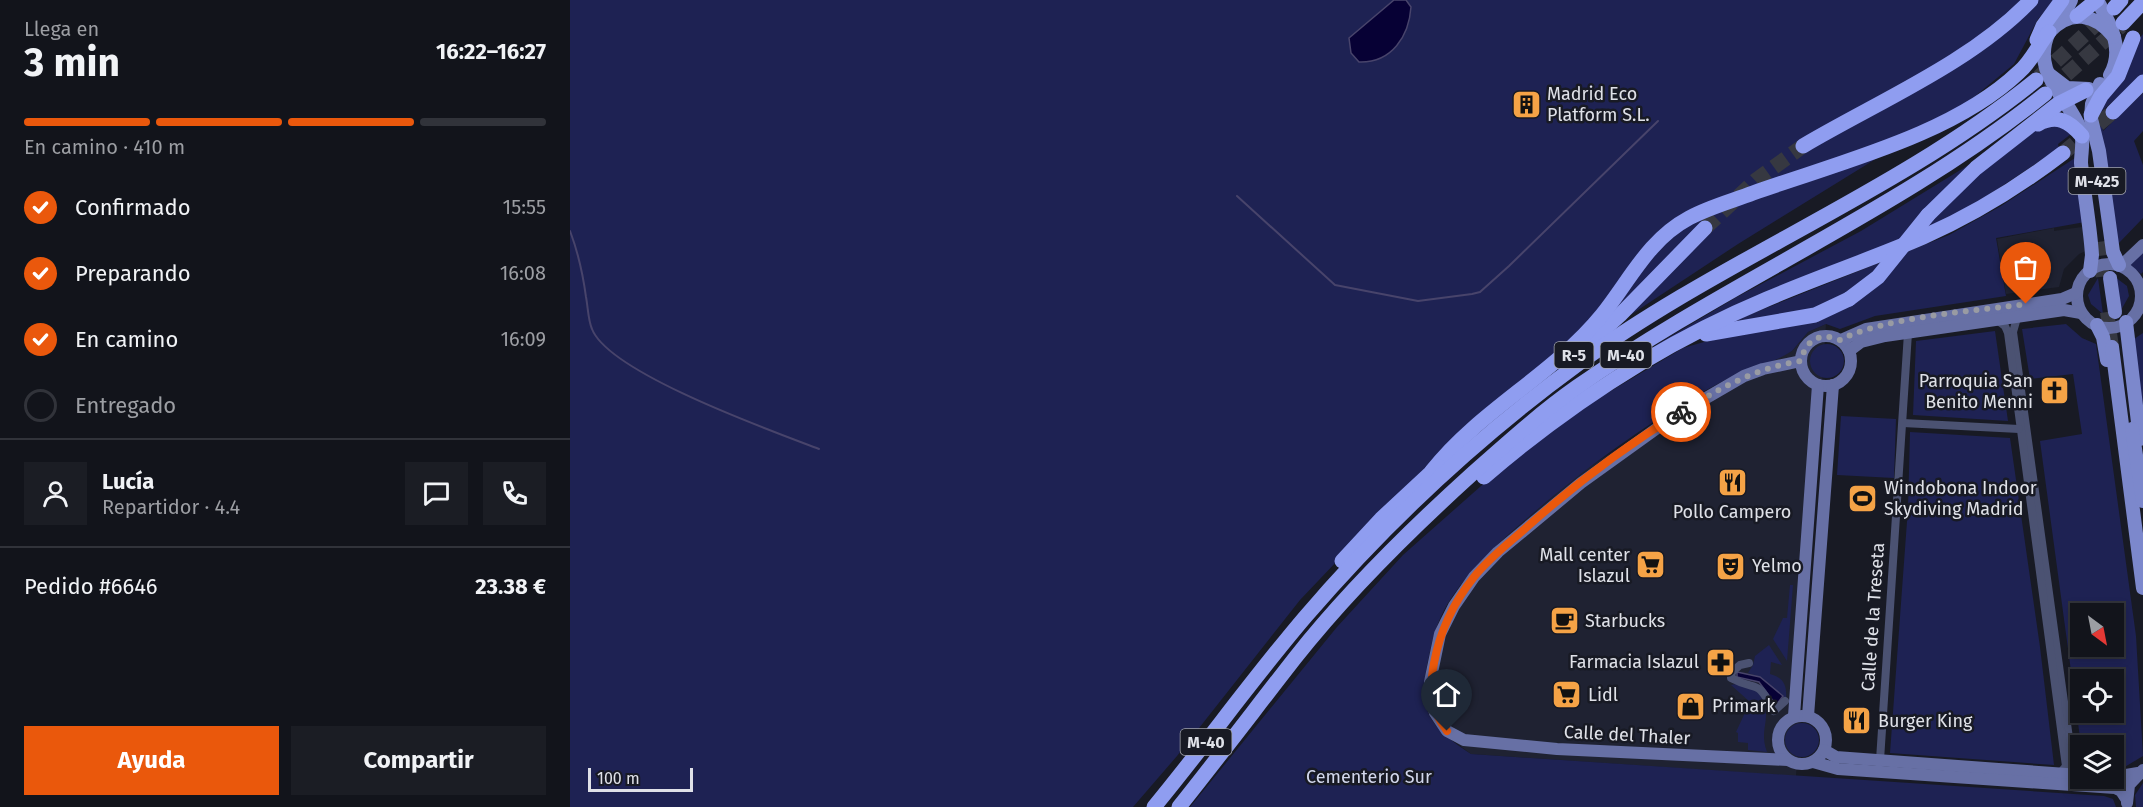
<!DOCTYPE html>
<html lang="es">
<meta charset="utf-8">
<style>
body{margin:0;font-family:"Fira Sans",sans-serif;background:#1b1d24;color:#f1f3f6;height:100vh;display:flex;flex-direction:column;font-size:22px;white-space:nowrap}
*{box-sizing:border-box;margin:0}
p{font-size:20px;color:#9c9ea3}
.icon{flex:none;width:33px;height:33px;fill:none;stroke:currentColor;stroke-width:2;stroke-linecap:round;stroke-linejoin:round}
.map{position:relative;flex:1;overflow:hidden}
.sheet{display:flex;flex-direction:column;background:#12141b;width:570px}
.sheet>*{flex:none}
.needle{width:39px;rotate:148deg}
.tools{position:absolute;left:1500px;top:603px;display:grid;gap:12px}
.tools a{display:grid;place-items:center;width:54px;height:54px;border-radius:0px;background:#12141b;box-shadow:0 3px 9px #0003,0 0 0 2px #31333a;font-size:30px}
.scale{position:absolute;left:18px;bottom:15px;width:105px;box-sizing:border-box;padding-left:6px;border:3px solid #dfe1e8;border-top:0;font-size:16px;line-height:21px;white-space:nowrap;color:#dfe1e8;-webkit-text-stroke:4px #181a24;paint-order:stroke}
.pin{position:absolute;display:grid;place-items:center;width:51px;height:51px;color:#fff;margin:-62px -26px;border-radius:50% 50% 50% 0;rotate:-45deg;box-shadow:0 0 6px #0007}
.pin .icon{rotate:45deg}
.courier{position:absolute;display:grid;place-items:center;width:60px;height:60px;margin:-30px;border:4px solid #ea580c;border-radius:50%;background:#fff;color:#222;box-shadow:0 2px 8px #0007}
.head em{font-style:normal;font-weight:700}
.head div{display:flex;flex-direction:column-reverse}
.head{display:flex;align-items:center;justify-content:space-between;height:102px;padding:0 24px}
h1{font-size:39px;font-weight:700;line-height:45px}
.bar{display:grid;grid-template-columns:repeat(4,1fr);gap:9px 6px;align-content:center;height:72px;padding:0 24px}
.bar i{height:8px;border-radius:4px;background:#31333a}
.bar .current{background:#ea580c}
.bar p{grid-column:span 4}
.line{display:flex;align-items:center;gap:15px;padding:0 24px;border-top:2px solid #31333a}
.line div{flex:1}
.round{display:grid;place-items:center;flex:none;width:63px;height:63px;border-radius:0px;background:#1b1d24}
ol{padding:0 24px;list-style:none}
li{display:flex;align-items:center;gap:18px;height:66px}
li p{margin-inline-start:auto}
li .icon{padding:6px;border-radius:50%;background:#ea580c;color:#fff;stroke-width:4}
li:last-child{color:#9c9ea3}
li i{width:33px;height:33px;border:3px solid #31333a;border-radius:50%}
.cta{display:flex;gap:12px;margin-top:auto;padding:12px 24px}
.cta a{flex:1;height:69px;border-radius:0px;background:#ea580c;color:#fff;font-size:24px;font-weight:700;line-height:69px;text-align:center}
.cta a+a{background:#1b1d24;color:#f1f3f6}
main{display:flex;flex:1;min-height:0}
.map>svg:first-child{display:block}
.built{fill:#1f2232}
.green{fill:#1e2253;fill-rule:evenodd}
.water{fill:#070135;stroke:#48446b;stroke-width:1.5}
.lines{fill:none;stroke-linecap:round;stroke-linejoin:round}
.stream{stroke:#48446b;stroke-width:2}
.primary-tunnel{stroke:#363841;stroke-width:14;stroke-dasharray:14 7;stroke-linecap:butt}
.highway-tunnel{stroke:#363841;stroke-width:15;stroke-dasharray:15 8;stroke-linecap:butt}
.street{stroke:#4b5272;stroke-width:8}
.secondary{stroke:#6770a5;stroke-width:12}
.primary{stroke:#7c88cc;stroke-width:14}
.highway{stroke:#8f9df0;stroke-width:15}
.highway-bridge{stroke:#8f9df0;stroke-width:15}
.done{stroke:#999ba3;stroke-width:6;stroke-dasharray:0 10.8}
.route{stroke:#ea580c;stroke-width:8}
.labels{text-anchor:middle;dominant-baseline:central;stroke-width:5;stroke-linejoin:round;paint-order:stroke}
.shield{fill:#181a24;stroke:#a3a5ad;stroke-width:1.5}
.shield-label{font-size:16px;font-weight:bold;fill:#dfe1e8}
.poi-label{font-size:18px;fill:#dfe1e8;stroke:#181a24;text-anchor:start}
.street-label{font-size:18px;fill:#dfe1e8;stroke:#181a24}
.park-label{font-size:18px;fill:#d3d8ed;stroke:#181a24}
</style>
<main>
<section class="sheet">
<div class="head"><div><h1>3 min</h1><p>Llega en</p></div><em>16:22–16:27</em></div>
<div class="bar"><i class="current"></i><i class="current"></i><i class="current"></i><i></i><p>En camino · 410 m</p></div>
<ol>
<li><svg class="icon" aria-label="check" viewBox="0 0 24 24"><path d="M5 12l5 5 9-10"/></svg>Confirmado<p>15:55</p></li>
<li><svg class="icon" aria-label="check" viewBox="0 0 24 24"><path d="M5 12l5 5 9-10"/></svg>Preparando<p>16:08</p></li>
<li><svg class="icon" aria-label="check" viewBox="0 0 24 24"><path d="M5 12l5 5 9-10"/></svg>En camino<p>16:09</p></li>
<li><i></i>Entregado</li>
</ol>
<div class="line" style="height:108px"><a class="round"><svg class="icon" aria-label="person" viewBox="0 0 24 24"><circle cx="12" cy="8" r="4"/><path d="M4 21q1-7 8-7t8 7"/></svg></a><div><b>Lucía</b><p>Repartidor · 4.4</p></div><a class="round"><svg class="icon" aria-label="chat" viewBox="0 0 24 24"><path d="M4 5h16v11H9l-5 4z"/></svg></a><a class="round"><svg class="icon" aria-label="phone" viewBox="0 0 24 24"><path d="M5 4h4l2 5-3 2q2 4 5 5l2-3 5 2v4C11 20 4 13 5 4z"/></svg></a></div>
<div class="line" style="height:78px"><div>Pedido #6646</div><b>23.38 €</b></div>
<div class="cta"><a>Ayuda</a><a>Compartir</a></div>
</section>
<div class="map">
<svg width="1573" height="807" viewBox="0 0 1573 807">
<rect width="100%" height="100%" fill="#181a24"/>
<g class="built">
<polygon points="1512,227 1515,228 1518,250 1509,254 1494,269 1489,287 1436,294 1427,239 1484,228 1484,231"/>
<polygon points="1256,324 1226,776 901,754 865,727 854,703 860,648 870,619 901,570 931,541 1011,472 1154,381 1222,351 1238,332"/>
</g>
<g class="green">
<polygon points="0,0 1485,0 1468,19 1444,64 1398,102 1168,244 900,421 730,600 607,756 563,807 0,807"/>
<polygon points="1573,34 1573,75 1532,111 1533,131 1573,93 1573,131 1564,141 1573,165 1573,218 1547,245 1526,121 1567,41"/>
<polygon points="1491,125 1501,134 1488,144 1489,148 1408,202 1361,229 1086,345 1165,298 1291,231 1418,153 1408,175 1466,129"/>
<path d="M1505 158 1515 222 1426 238 1436 296 1305 316 1270 329 1256 324 1238 332 1222 351C1202 364 1177 369 1155 380 1086 416 1020 464 961 515 932 540 903 565 882 597 870 614 863 635 859 656 847 710 857 725 901 754L1534 796 1543 799 1546 807H620L767 627 833 555 972 432 1113 348 1265 304 1151 326 1379 235 1431 206Z"/>
<polygon points="1573,250 1573,272 1571,274 1560,265"/>
<polygon points="1545,277 1557,286 1559,296 1550,312"/>
<polygon points="1528,278 1533,314 1521,304 1518,295"/>
<path d="M1496 324 1512 338 1526 344 1566 636 1573 756 1553 768H1544V746L1511 745 1470 441 1512 434 1503 374 1460 379 1452 329ZM1510 614H1544V646H1510ZM1510 680H1544V712H1510Z"/>
<polygon points="1425,331 1438,421 1343,415 1346,341"/>
<polygon points="1573,333 1573,435 1561,341"/>
<circle cx="1257" cy="361" r="17"/>
<polygon points="1271,416 1326,419 1324,478 1267,475"/>
<polygon points="1340,432 1440,438 1470,647 1484,765 1320,753 1338,508"/>
<polygon points="1220,585 1223,585 1217,661 1203,639 1213,618 1217,618"/>
<path d="M1199 645 1212 665 1201 662 1200 674C1214 678 1217 685 1216 699L1190 677 1178 673 1183 665 1185 656Z"/>
<path d="M1166 684 1184 686C1208 717 1187 724 1197 752L1178 750V743L1168 742V733L1166 732 1180 702 1161 685Z"/>
<circle cx="1232" cy="740" r="17"/>
<polygon points="1573,783 1573,807 1566,807 1565,795"/>
</g>
<g class="water">
<path d="M824 0H836L841 7C839 36 822 63 789 62L781 53 779 38Z"/>
<polygon points="1167,672 1190,677 1213,696 1206,705 1189,682 1167,677"/>
</g>
<g class="lines">
<g class="stream">
<polyline points="667,196 765,285 848,301 902,294 910,292 939,266 1088,121"/>
<path d="M0 231C8 252 13 275 16 297 18 307 18 320 22 329 39 373 202 431 249 449"/>
</g>
<g class="primary-tunnel">
<polyline points="1528,242 1533,279"/>
<polyline points="1537,312 1542,347"/>
</g>
<g class="highway-tunnel">
<polyline points="1469,77 1537,14"/>
<polyline points="1479,90 1551,26"/>
<polyline points="1493,153 1543,112"/>
<polyline points="1135,228 1186,180 1233,146"/>
</g>
<g class="street">
<polyline points="1570,303 1573,301"/>
<polyline points="1447,318 1443,332 1503,767 1508,774"/>
<polyline points="1427,320 1435,326 1438,333 1495,759 1496,766 1490,773"/>
<polyline points="1333,423 1449,429"/>
<path d="M1179 663 1170 665 1162 672 1161 678C1189 693 1185 676 1204 711L1215 701"/>
<polyline points="1310,760 1338,333"/>
</g>
<g class="secondary">
<circle cx="1539" cy="296" r="32"/>
<polyline points="1551,266 1573,245"/>
<circle cx="1256" cy="361" r="25"/>
<polyline points="1271,340 1296,329 1492,299 1506,293"/>
<polyline points="1279,351 1291,342 1315,336 1494,310 1511,313"/>
<circle cx="1232" cy="740" r="24"/>
<polyline points="1224,716 1248,385"/>
<polyline points="1238,716 1263,385"/>
<polyline points="1254,750 1266,757 1510,775"/>
<polyline points="1218,760 987,749 894,740 877,731 865,713 860,696 860,682 870,634 884,606 904,577 928,552 1011,483 1100,419 1174,376 1193,369 1231,361"/>
<polyline points="1243,762 1268,769 1545,788 1551,791 1557,800"/>
<polyline points="1544,777 1568,773"/>
<polyline points="1557,803 1559,785 1573,770"/>
</g>
<g class="primary">
<path d="M1527 0C1540 23 1555 50 1540 75"/>
<polyline points="1490,22 1501,0"/>
<polyline points="1480,75 1497,88 1519,89"/>
<polyline points="1530,84 1522,104 1521,119 1529,151 1543,252 1549,265"/>
<path d="M1520 271 1522 255C1520 224 1514 194 1511 163 1511 153 1514 141 1511 131 1498 96 1460 73 1479 32 1500 9 1525 13 1544 37"/>
<polyline points="1540,278 1545,312"/>
<polyline points="1556,322 1570,439"/>
<polyline points="1527,325 1533,337 1537,360"/>
<polyline points="1542,347 1573,588"/>
<polyline points="1562,429 1573,501"/>
</g>
<g class="highway">
<polyline points="1544,8 1551,0"/>
<polyline points="1507,16 1527,0"/>
<polyline points="1553,23 1573,2"/>
<polyline points="1467,40 1473,26 1492,0"/>
<polyline points="1543,112 1573,82"/>
<polyline points="1521,115 1531,96 1548,76 1563,38"/>
<path d="M1468 124C1487 114 1499 121 1512 136"/>
<path d="M1233 146C1307 102 1401 63 1461 0"/>
<polyline points="1358,215 1406,168 1488,104 1516,90"/>
<polyline points="1136,334 1245,315 1279,299"/>
<polyline points="1017,345 1050,315 1135,228"/>
<path d="M862 471C910 410 983 375 1032 315 1060 280 1078 240 1119 218 1139 207 1162 201 1183 193 1267 163 1383 135 1449 72 1462 61 1468 45 1479 32"/>
<path d="M914 477C1000 403 1092 343 1197 299 1248 277 1302 259 1353 237 1403 215 1450 186 1493 153"/>
<polyline points="772,561 811,519 868,466"/>
<path d="M584 807C636 744 683 678 736 616 816 523 908 437 1008 364 1153 258 1325 194 1466 80"/>
<path d="M609 807C648 758 686 708 725 658 777 592 839 531 902 474 936 444 970 413 1007 387 1158 281 1331 210 1475 94"/>
</g>
<polyline class="highway-bridge" points="1279,299 1308,277 1358,215"/>
</g>
<g class="lines">
<path class="done" d="M1111 412C1149 389 1185 368 1231 361 1236 339 1250 332 1270 340 1314 317 1405 311 1456 304"/>
<path class="route" d="M877 731C860 709 859 690 864 663 870 631 883 603 904 577 919 558 939 543 957 527 1004 485 1057 445 1111 412"/>
</g>
<defs>
<symbol id="building-square" viewBox="-11 -11 22 22"><rect x="-9" y="-9" width="18" height="18" rx="4" fill="#f5a346" stroke="#181a24"/><path d="M-4-6H4V6H1V3H-1V6H-4ZM-2.5-4.3h1.7v1.8h-1.7ZM.8-4.3h1.7v1.8H.8ZM-2.5-1h1.7V.8h-1.7ZM.8-1h1.7V.8H.8Z" fill="#111"/></symbol>
<symbol id="church-square" viewBox="-11 -11 22 22"><rect x="-9" y="-9" width="18" height="18" rx="4" fill="#f5a346" stroke="#181a24"/><path d="M-1.2-6h2.4v3.5h3.3v2.4h-3.3V6h-2.4V-.1h-3.3v-2.4h3.3Z" fill="#111"/></symbol>
<symbol id="restaurant-square" viewBox="-11 -11 22 22"><rect x="-9" y="-9" width="18" height="18" rx="4" fill="#f5a346" stroke="#181a24"/><path d="M-5-6h1v4h1v-4h1v4h1v-4h1v5L-1.5 .5V6h-2V.5L-5-1ZM5-6V6H3V1.5H1.5Q1.5-4 5-6Z" fill="#111"/></symbol>
<symbol id="stadium-square" viewBox="-11 -11 22 22"><rect x="-9" y="-9" width="18" height="18" rx="4" fill="#f5a346" stroke="#181a24"/><path d="M0-5a6.5 5 0 1 0 0 10a6.5 5 0 1 0 0-10ZM-3.5-1.8h7v3.6h-7Z" fill="#111"/></symbol>
<symbol id="supermarket-square" viewBox="-11 -11 22 22"><rect x="-9" y="-9" width="18" height="18" rx="4" fill="#f5a346" stroke="#181a24"/><path d="M-6-5.5h2.5l.6 2H6L4.5 2H-2.5L-4.4-4H-6ZM-1.5 3.2a1.3 1.3 0 1 0 .1 0ZM3 3.2a1.3 1.3 0 1 0 .1 0Z" fill="#111"/></symbol>
<symbol id="theatre-square" viewBox="-11 -11 22 22"><rect x="-9" y="-9" width="18" height="18" rx="4" fill="#f5a346" stroke="#181a24"/><path d="M-5-5.5Q0-4 5-5.5V0Q5 5 0 6Q-5 5-5 0ZM-3.3-2.5H-1v1.5H-3.3ZM1-2.5H3.3v1.5H1ZM-2.8 1Q0 5.5 2.8 1Z" fill="#111"/></symbol>
<symbol id="cafe-square" viewBox="-11 -11 22 22"><rect x="-9" y="-9" width="18" height="18" rx="4" fill="#f5a346" stroke="#181a24"/><path d="M-5.5-4.5H6V0H3Q3 3.5 0 3.5H-2.5Q-5.5 3.5-5.5 0ZM3-3.2v2h1.7v-2ZM-6 4.5H4V6H-6Z" fill="#111"/></symbol>
<symbol id="pharmacy-square" viewBox="-11 -11 22 22"><rect x="-9" y="-9" width="18" height="18" rx="4" fill="#f5a346" stroke="#181a24"/><path d="M-2-6h4v4h4v4h-4v4h-4v-4h-4v-4h4Z" fill="#111"/></symbol>
<symbol id="shop-square" viewBox="-11 -11 22 22"><rect x="-9" y="-9" width="18" height="18" rx="4" fill="#f5a346" stroke="#181a24"/><path d="M-5-2.5h2.3a2.7 3.5 0 0 1 5.4 0H5L5.5 6h-11ZM-1.5-2.5h3a1.5 2.3 0 0 0-3 0Z" fill="#111"/></symbol>
</defs>
<g fill-rule="evenodd">
<use href="#building-square" x="940" y="88" width="33" height="33"/>
<use href="#church-square" x="1468" y="374" width="33" height="33"/>
<use href="#restaurant-square" x="1146" y="466" width="33" height="33"/>
<use href="#stadium-square" x="1276" y="482" width="33" height="33"/>
<use href="#supermarket-square" x="1064" y="548" width="33" height="33"/>
<use href="#theatre-square" x="1144" y="550" width="33" height="33"/>
<use href="#cafe-square" x="978" y="604" width="33" height="33"/>
<use href="#pharmacy-square" x="1134" y="646" width="33" height="33"/>
<use href="#supermarket-square" x="980" y="678" width="33" height="33"/>
<use href="#shop-square" x="1104" y="690" width="33" height="33"/>
<use href="#restaurant-square" x="1270" y="704" width="33" height="33"/>
</g>
<g class="labels">
<g class="shield">
<rect x="1498.5" y="168" width="57" height="26" rx="4.5"/>
<rect x="984.5" y="342" width="39" height="26" rx="4.5"/>
<rect x="1030.5" y="342" width="51" height="26" rx="4.5"/>
<rect x="610.5" y="729" width="51" height="26" rx="4.5"/>
</g>
<g class="shield-label">
<text x="1527" y="181">M-425</text>
<text x="1004" y="355">R-5</text>
<text x="1056" y="355">M-40</text>
<text x="636" y="742">M-40</text>
</g>
<g class="poi-label">
<text x="977" y="94">Madrid Eco<tspan x="977" dy="21">Platform S.L.</tspan></text>
<text x="1463" y="381" text-anchor="end">Parroquia San<tspan x="1463" dy="21">Benito Menni</tspan></text>
<text x="1314" y="488">Windobona Indoor<tspan x="1314" dy="21">Skydiving Madrid</tspan></text>
<text x="1162" y="512" text-anchor="middle">Pollo Campero</text>
<text x="1060" y="555" text-anchor="end">Mall center<tspan x="1060" dy="21">Islazul</tspan></text>
<text x="1182" y="566">Yelmo</text>
<text x="1015" y="621">Starbucks</text>
<text x="1129" y="662" text-anchor="end">Farmacia Islazul</text>
<text x="1018" y="695">Lidl</text>
<text x="1142" y="706">Primark</text>
<text x="1308" y="721">Burger King</text>
</g>
<g class="street-label">
<text transform="translate(1303 617) rotate(-86)">Calle de la Treseta</text>
<text transform="translate(1057 735) rotate(3)">Calle del Thaler</text>
</g>
<g class="park-label">
<text x="799" y="777">Cementerio Sur</text>
</g>
</g>
</svg>
<div class="tools">
<a><svg class="needle" viewBox="-14 -14 28 28"><path d="M0-13l5 13h-10z" fill="#e53935"/><path d="M0 13l5-13h-10z" fill="#9c9ea3"/></svg></a>
<a><svg class="icon" aria-label="locate" viewBox="0 0 24 24"><circle cx="12" cy="12" r="6"/><path d="M12 2v4M12 18v4M2 12h4M18 12h4"/></svg></a>
<a><svg class="icon" aria-label="layers" viewBox="0 0 24 24"><path d="M12 4l9 5-9 5-9-5zM3 14l9 5 9-5"/></svg></a>
</div>
<div class="scale">100 m</div>
<div class="pin" style="left:1456px;top:304px;background:#ea580c"><svg class="icon" aria-label="bag" viewBox="0 0 24 24"><path d="M5 8h14l-1 12H6zM9 8a3 3 0 0 1 6 0"/></svg></div>
<div class="pin" style="left:877px;top:731px;background:#1f2937"><svg class="icon" aria-label="home" viewBox="0 0 24 24"><path d="M3 11l9-7 9 7M6 9v11h12V9"/></svg></div>
<div class="courier" style="left:1111px;top:412px"><svg class="icon" aria-label="bike" viewBox="0 0 24 24"><circle cx="6" cy="16" r="4"/><circle cx="18" cy="16" r="4"/><path d="M6 16l4-8h5l3 8M10 8l3 8H6M13 5h3"/></svg></div>
</div>
</main>
